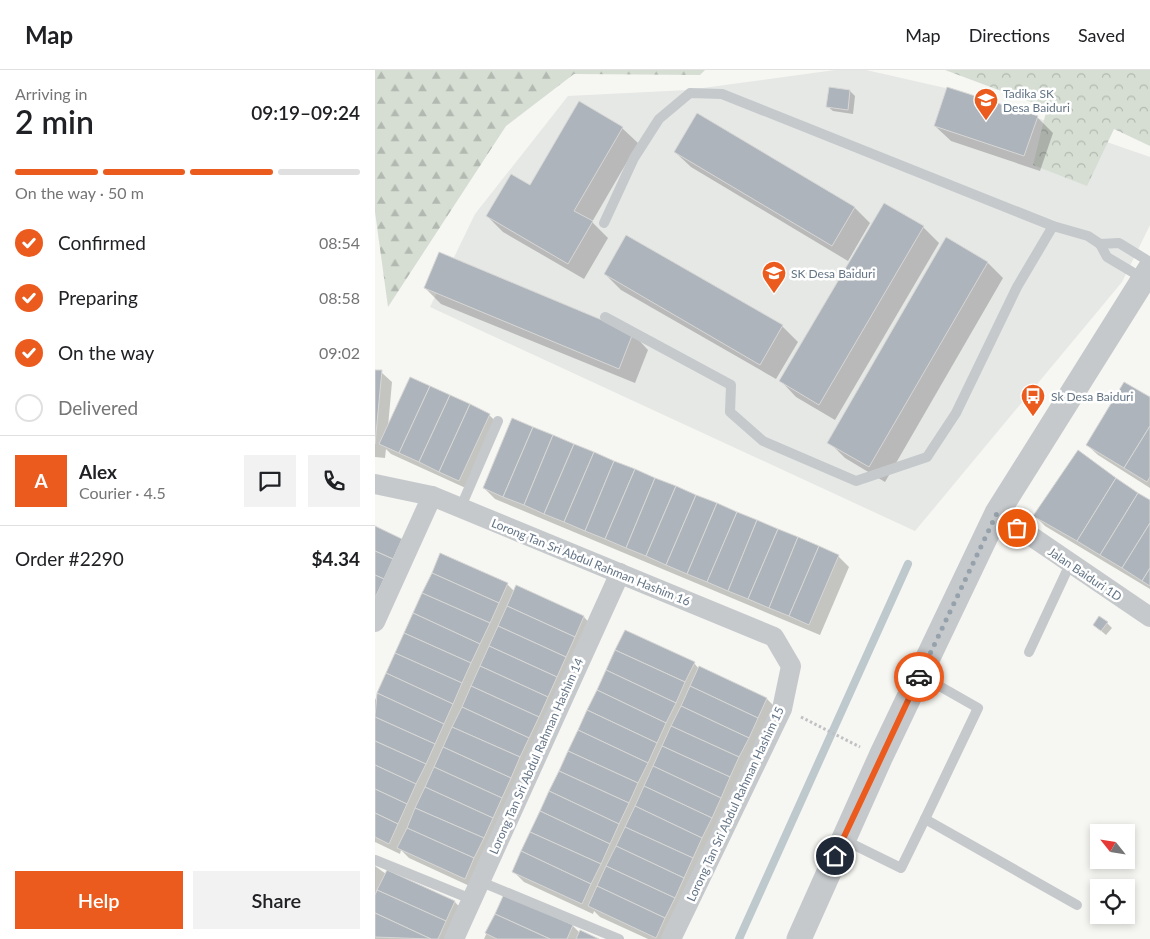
<!DOCTYPE html>
<meta charset="utf-8">
<style>
body{margin:0;font-family:Lato,sans-serif;background:#f2f2f2;color:#202124;height:100vh;display:flex;flex-direction:column;font-size:19px;white-space:nowrap}
*{box-sizing:border-box;margin:0}
p{font-size:16px;color:#757577}
.icon{flex:none;width:28px;height:28px;fill:none;stroke:currentColor;stroke-width:2;stroke-linecap:round;stroke-linejoin:round}
.map{position:relative;flex:1;overflow:hidden}
.panel{display:flex;flex-direction:column;background:#fff;width:375px}
.panel>*{flex:none}
.needle{width:32px;rotate:300deg}
.buttons{position:absolute;left:715px;top:754px;display:grid;gap:10px}
.buttons a{display:grid;place-items:center;width:45px;height:45px;border-radius:0px;background:#fff;box-shadow:0 2px 8px #0003;font-size:25px}
.pin{position:absolute;display:grid;place-items:center;width:42px;height:42px;color:#fff;margin:-21px;border:2px solid #fff;border-radius:50%;box-shadow:0 1px 5px #0007}
.courier{position:absolute;display:grid;place-items:center;width:50px;height:50px;margin:-25px;border:4px solid #eb5b1d;border-radius:50%;background:#fff;color:#222;box-shadow:0 1px 6px #0007}
.overview em{font-style:normal;font-weight:600}
.overview div{display:flex;flex-direction:column-reverse}
.overview{display:flex;align-items:center;justify-content:space-between;height:85px;padding:0 15px}
h1{font-size:32px;font-weight:600;line-height:38px}
.bar{display:grid;grid-template-columns:repeat(4,1fr);gap:8px 5px;align-content:center;height:60px;padding:0 15px}
.bar i{height:6px;border-radius:4px;background:#e0e0e0}
.bar .selected{background:#eb5b1d}
.bar p{grid-column:span 4}
.line{display:flex;align-items:center;gap:12px;padding:0 15px;border-top:1px solid #e0e0e0}
.line div{flex:1}
.round{display:grid;place-items:center;flex:none;width:52px;height:52px;border-radius:0px;background:#f2f2f2}
ol{padding:0 15px;list-style:none}
li{display:flex;align-items:center;gap:15px;height:55px}
li p{margin-inline-start:auto}
li .icon{padding:5px;border-radius:50%;background:#eb5b1d;color:#fff;stroke-width:4}
li:last-child{color:#757577}
li i{width:28px;height:28px;border:2px solid #e0e0e0;border-radius:50%}
.action{display:flex;gap:10px;margin-top:auto;padding:10px 15px}
.action a{flex:1;height:58px;border-radius:0px;background:#eb5b1d;color:#fff;font-size:20px;font-weight:600;line-height:58px;text-align:center}
.action a+a{background:#f2f2f2;color:#202124}
header{display:flex;align-items:center;gap:30px;box-sizing:border-box;height:70px;padding:0 25px;background:#fff;border-bottom:1px solid #e0e0e0}
header strong{font-size:24px}
nav{display:flex;gap:28px;margin-inline-start:auto;font-size:18px}
main{display:flex;flex:1;min-height:0}
.map>svg:first-child{display:block}
.built{fill:#e6e8e6}
.forest{fill:url(#forest-firs)}
.park{fill:url(#park-crowns)}
.shadow{fill:#0003}
.lines{fill:none;stroke-linecap:round;stroke-linejoin:round}
.stream{stroke:#bec9ce;stroke-width:8}
.building{fill:#adb4bb;stroke:#d7d7d5}
.path{stroke:#bfc1c3;stroke-width:3;stroke-dasharray:2.5 2.5;stroke-linecap:butt}
.service{stroke:#c5c9cc;stroke-width:10}
.minor{stroke:#c5c9cc;stroke-width:20}
.tertiary{stroke:#c5c9cc;stroke-width:25}
.done{stroke:#96a2ab;stroke-width:5;stroke-dasharray:0 9}
.route{stroke:#eb5b1d;stroke-width:6}
.labels{text-anchor:middle;dominant-baseline:central;stroke-width:5;stroke-linejoin:round;paint-order:stroke}
.poi-label{font-size:12px;fill:#637485;stroke:#fff;text-anchor:start}
.street-label{font-size:12px;fill:#637485;stroke:#fff}
</style>
<header>
<strong>Map</strong>
<nav><a>Map</a><a>Directions</a><a>Saved</a></nav>
</header>
<main>
<section class="panel">
<div class="overview"><div><h1>2 min</h1><p>Arriving in</p></div><em>09:19–09:24</em></div>
<div class="bar"><i class="selected"></i><i class="selected"></i><i class="selected"></i><i></i><p>On the way · 50 m</p></div>
<ol>
<li><svg class="icon" aria-label="check" viewBox="0 0 24 24"><path d="M5 12l5 5 9-10"/></svg>Confirmed<p>08:54</p></li>
<li><svg class="icon" aria-label="check" viewBox="0 0 24 24"><path d="M5 12l5 5 9-10"/></svg>Preparing<p>08:58</p></li>
<li><svg class="icon" aria-label="check" viewBox="0 0 24 24"><path d="M5 12l5 5 9-10"/></svg>On the way<p>09:02</p></li>
<li><i></i>Delivered</li>
</ol>
<div class="line" style="height:90px"><b class="round" style="background:#eb5b1d;color:#fff">A</b><div><b>Alex</b><p>Courier · 4.5</p></div><a class="round"><svg class="icon" aria-label="chat" viewBox="0 0 24 24"><path d="M4 5h16v11H9l-5 4z"/></svg></a><a class="round"><svg class="icon" aria-label="phone" viewBox="0 0 24 24"><path d="M5 4h4l2 5-3 2q2 4 5 5l2-3 5 2v4C11 20 4 13 5 4z"/></svg></a></div>
<div class="line" style="height:65px"><div>Order #2290</div><b>$4.34</b></div>
<div class="action"><a>Help</a><a>Share</a></div>
</section>
<div class="map">
<svg width="775" height="869" viewBox="0 0 775 869">
<defs>
<pattern id="forest-firs" width="22" height="20" patternUnits="userSpaceOnUse" patternTransform="scale(1.25)"><rect width="22" height="20" fill="#d6ded3"/><path d="M5 1l3.5 6h-7zM16 11l3.5 6h-7z" fill="#b1b9b1"/></pattern>
<pattern id="park-crowns" width="20" height="18" patternUnits="userSpaceOnUse" patternTransform="scale(1.25)"><rect width="20" height="18" fill="#d6ded3"/><path d="M2 6a3 3 0 1 1 6 0M12 15a3 3 0 1 1 6 0" fill="none" stroke="#b1b9b1"/></pattern>
</defs>
<rect width="100%" height="100%" fill="#f6f6f2"/>
<polygon class="built" points="460,0 491,0 588,22 775,87 775,155 747,212 540,461 55,237 100,144 193,26 313,20"/>
<polygon class="forest" points="0,0 330,0 325,5 199,4 131,56 13,237 0,142"/>
<polygon class="park" points="570,0 775,0 775,76 739,59 712,116 658,95 672,38"/>
<g class="shadow">
<polygon points="475,21 480,26 478,44 458,41 452,36"/>
<polygon points="662,47 678,63 665,101 576,71 560,56"/>
<polygon points="247,58 263,73 217,152 233,168 209,209 128,162 112,146"/>
<polygon points="300,82 480,138 495,153 473,191 316,97"/>
<polygon points="510,135 548,157 564,173 460,350 421,327 406,311"/>
<polygon points="572,169 613,193 628,208 510,412 470,388 454,372"/>
<polygon points="230,204 407,256 423,272 401,309 246,220"/>
<polygon points="50,218 258,264 273,280 260,313 66,234"/>
<polygon points="0,301 6,302 17,312 13,357 114,345 125,355 95,420 16,384 11,379 10,388 0,387"/>
<polygon points="775,330 775,418 723,385 712,375"/>
<polygon points="109,418 463,486 474,497 445,565 120,429"/>
<polygon points="763,424 775,431 775,519 670,456 660,446"/>
<polygon points="66,484 132,514 140,522 142,517 209,547 219,558 101,819 34,788 26,780 25,784 0,772 0,630"/>
<polygon points="732,553 737,558 731,565 719,555"/>
<polygon points="319,593 324,599 392,629 402,639 296,869 273,869 225,847 219,841 218,844 149,812 138,801"/>
<polygon points="0,796 11,804 12,802 80,832 90,843 78,869 0,869"/>
<polygon points="129,825 198,856 205,863 221,869 109,869"/>
</g>
<g class="lines">
<polyline class="stream" points="364,869 533,494"/>
</g>
<g class="building">
<polygon points="454,17 475,20 473,40 451,37"/>
<polygon points="572,17 663,46 649,86 559,56"/>
<polygon points="204,31 248,57 199,141 218,151 193,194 111,146 136,104 155,115"/>
<polygon points="322,43 480,137 457,176 299,82"/>
<polygon points="509,133 549,156 444,335 404,311"/>
<polygon points="251,165 408,255 385,295 229,204"/>
<polygon points="571,167 613,192 494,397 452,373"/>
<polygon points="64,182 258,263 244,299 49,218"/>
<polygon points="0,300 7,300 0,374"/>
<polygon points="35,307 55,316 24,383 4,374"/>
<polygon points="749,312 775,327 775,356 749,398 711,375"/>
<polygon points="55,316 75,325 44,392 24,383"/>
<polygon points="75,325 95,334 64,402 44,392"/>
<polygon points="95,334 115,344 84,411 64,402"/>
<polygon points="137,348 158,357 128,427 108,418"/>
<polygon points="775,356 775,407 772,412 749,398"/>
<polygon points="158,357 178,365 149,435 128,427"/>
<polygon points="178,365 199,374 169,444 149,435"/>
<polygon points="199,374 219,382 189,452 169,444"/>
<polygon points="703,380 741,408 702,471 658,446"/>
<polygon points="219,382 239,391 210,461 189,452"/>
<polygon points="239,391 260,399 230,469 210,461"/>
<polygon points="260,399 280,408 251,478 230,469"/>
<polygon points="280,408 301,416 271,486 251,478"/>
<polygon points="741,408 763,423 725,485 702,471"/>
<polygon points="301,416 321,425 291,495 271,486"/>
<polygon points="763,423 775,430 775,453 747,498 725,485"/>
<polygon points="321,425 342,433 312,504 291,495"/>
<polygon points="342,433 362,442 332,512 312,504"/>
<polygon points="362,442 382,450 353,521 332,512"/>
<polygon points="382,450 403,459 373,529 353,521"/>
<polygon points="775,453 775,498 767,511 747,498"/>
<polygon points="0,456 27,469 18,489 0,481"/>
<polygon points="403,459 423,467 394,538 373,529"/>
<polygon points="423,467 444,476 414,546 394,538"/>
<polygon points="444,476 464,485 434,555 414,546"/>
<polygon points="0,481 18,489 9,509 0,505"/>
<polygon points="65,483 133,513 124,533 57,503"/>
<polygon points="775,498 775,516 767,511"/>
<polygon points="57,503 124,533 115,553 47,523"/>
<polygon points="0,505 9,509 0,528"/>
<polygon points="141,515 209,546 200,567 132,536"/>
<polygon points="47,523 115,553 105,574 38,543"/>
<polygon points="132,536 200,567 191,587 123,556"/>
<polygon points="38,543 105,574 96,593 29,563"/>
<polygon points="724,546 733,552 726,561 718,555"/>
<polygon points="123,556 191,587 182,607 114,576"/>
<polygon points="250,560 320,592 310,612 240,580"/>
<polygon points="29,563 96,593 87,613 20,583"/>
<polygon points="114,576 182,607 173,627 105,596"/>
<polygon points="240,580 310,612 301,633 231,600"/>
<polygon points="20,583 87,613 78,634 11,603"/>
<polygon points="105,596 173,627 164,647 96,616"/>
<polygon points="324,596 392,628 383,648 315,616"/>
<polygon points="231,600 301,633 291,653 222,620"/>
<polygon points="11,603 78,634 69,654 2,623"/>
<polygon points="96,616 164,647 154,668 87,637"/>
<polygon points="315,616 383,648 374,668 306,636"/>
<polygon points="222,620 291,653 282,673 212,640"/>
<polygon points="2,623 69,654 60,674 0,647"/>
<polygon points="306,636 374,668 364,687 296,656"/>
<polygon points="87,637 154,668 145,687 77,657"/>
<polygon points="212,640 282,673 273,693 203,660"/>
<polygon points="0,647 60,674 51,694 0,671"/>
<polygon points="296,656 364,687 355,707 287,676"/>
<polygon points="77,657 145,687 136,708 68,677"/>
<polygon points="203,660 273,693 263,713 193,681"/>
<polygon points="0,671 51,694 41,714 0,695"/>
<polygon points="287,676 355,707 346,728 278,696"/>
<polygon points="68,677 136,708 127,728 59,697"/>
<polygon points="193,681 263,713 254,733 184,701"/>
<polygon points="0,695 41,714 32,734 0,719"/>
<polygon points="278,696 346,728 337,748 269,716"/>
<polygon points="59,697 127,728 118,748 50,717"/>
<polygon points="184,701 254,733 244,754 174,721"/>
<polygon points="269,716 337,748 327,768 260,736"/>
<polygon points="50,717 118,748 109,768 40,738"/>
<polygon points="0,719 32,734 23,754 0,743"/>
<polygon points="174,721 244,754 235,774 165,741"/>
<polygon points="260,736 327,768 318,788 250,757"/>
<polygon points="40,738 109,768 99,788 32,758"/>
<polygon points="165,741 235,774 226,794 155,762"/>
<polygon points="0,743 23,754 14,774 0,767"/>
<polygon points="250,757 318,788 309,808 241,776"/>
<polygon points="32,758 99,788 90,809 22,778"/>
<polygon points="155,762 226,794 216,814 146,781"/>
<polygon points="241,776 309,808 300,828 231,796"/>
<polygon points="146,781 216,814 207,834 137,802"/>
<polygon points="231,796 300,828 290,848 222,816"/>
<polygon points="12,800 80,831 71,851 2,820"/>
<polygon points="222,816 290,848 281,868 213,836"/>
<polygon points="2,820 71,851 63,869 56,869 0,843 0,825"/>
<polygon points="129,824 198,855 192,869 175,869 120,844"/>
<polygon points="0,843 56,869 0,867"/>
<polygon points="120,844 175,869 122,869 110,863"/>
<polygon points="205,860 224,869 201,869"/>
</g>
<g class="lines">
<polyline class="path" points="426,647 485,677"/>
<g class="service">
<polyline points="229,153 259,88 284,49 315,23 347,24 678,156 713,166 725,174 744,173 775,192"/>
<polyline points="725,174 732,187 769,209"/>
<polyline points="230,247 356,315 355,342 388,371 481,411 552,387 581,343 642,217 678,156"/>
<polyline points="85,439 123,351"/>
<polyline points="654,582 695,494"/>
<polyline points="545,605 603,638 550,749"/>
<polyline points="469,770 526,798 550,749 702,835"/>
<polyline points="0,790 96,829"/>
<polyline points="104,811 244,869"/>
</g>
<g class="minor">
<polyline points="0,414 57,426 399,567 416,596 407,639 296,869"/>
<polyline points="622,443 775,547"/>
<polyline points="0,552 57,426"/>
<polyline points="79,869 245,503"/>
</g>
<polyline class="tertiary" points="424,869 506,686 622,443 775,199"/>
</g>
<g class="lines">
<polyline class="done" points="544,607 622,443 642,458"/>
<polyline class="route" points="460,786 544,607"/>
</g>
<defs>
<symbol id="school-pin" viewBox="-11 -11 22 30"><path d="M0 17L-7.5 6A9.5 9.5 0 1 1 7.5 6Z" fill="#eb5b1d" stroke="#fff"/><path d="M0-5L7-2L0 1L-7-2ZM-4 1L0 2.5L4 1V4Q0 6-4 4Z" fill="#fff"/></symbol>
<symbol id="bus-pin" viewBox="-11 -11 22 30"><path d="M0 17L-7.5 6A9.5 9.5 0 1 1 7.5 6Z" fill="#eb5b1d" stroke="#fff"/><path d="M-5-6H5V4H4V6H2V4H-2V6H-4V4H-5ZM-3.5-4V0h7V-4ZM-3.5 1.2v1.5H-2V1.2ZM2 1.2v1.5H3.5V1.2Z" fill="#fff"/></symbol>
</defs>
<g fill-rule="evenodd">
<use href="#school-pin" x="597" y="16" width="28" height="38"/>
<use href="#school-pin" x="385" y="189" width="28" height="38"/>
<use href="#bus-pin" x="644" y="312" width="28" height="38"/>
</g>
<g class="labels">
<g class="poi-label">
<text x="628" y="23">Tadika SK<tspan x="628" dy="14">Desa Baiduri</tspan></text>
<text x="416" y="203">SK Desa Baiduri</text>
<text x="676" y="326">Sk Desa Baiduri</text>
</g>
<g class="street-label">
<text transform="translate(216 492) rotate(22)">Lorong Tan Sri Abdul Rahman Hashim 16</text>
<text transform="translate(710 504) rotate(34)">Jalan Baiduri 1D</text>
<text transform="translate(161 686) rotate(-66)">Lorong Tan Sri Abdul Rahman Hashim 14</text>
<text transform="translate(360 734) rotate(-65)">Lorong Tan Sri Abdul Rahman Hashim 15</text>
</g>
</g>
</svg>
<div class="buttons">
<a><svg class="needle" viewBox="-14 -14 28 28"><path d="M0-13l5 13h-10z" fill="#e53935"/><path d="M0 13l5-13h-10z" fill="#757577"/></svg></a>
<a><svg class="icon" aria-label="locate" viewBox="0 0 24 24"><circle cx="12" cy="12" r="6"/><path d="M12 2v4M12 18v4M2 12h4M18 12h4"/></svg></a>
</div>
<div class="pin" style="left:642px;top:458px;background:#ea580c"><svg class="icon" aria-label="bag" viewBox="0 0 24 24"><path d="M5 8h14l-1 12H6zM9 8a3 3 0 0 1 6 0"/></svg></div>
<div class="pin" style="left:460px;top:786px;background:#1f2937"><svg class="icon" aria-label="home" viewBox="0 0 24 24"><path d="M3 11l9-7 9 7M6 9v11h12V9"/></svg></div>
<div class="courier" style="left:544px;top:607px"><svg class="icon" aria-label="car" viewBox="0 0 24 24"><path d="M5 17H2v-5l4-1 3-4h7l3 4 3 1v5h-3M9 17h6M6 11h13"/><circle cx="7" cy="17" r="2"/><circle cx="17" cy="17" r="2"/></svg></div>
</div>
</main>
